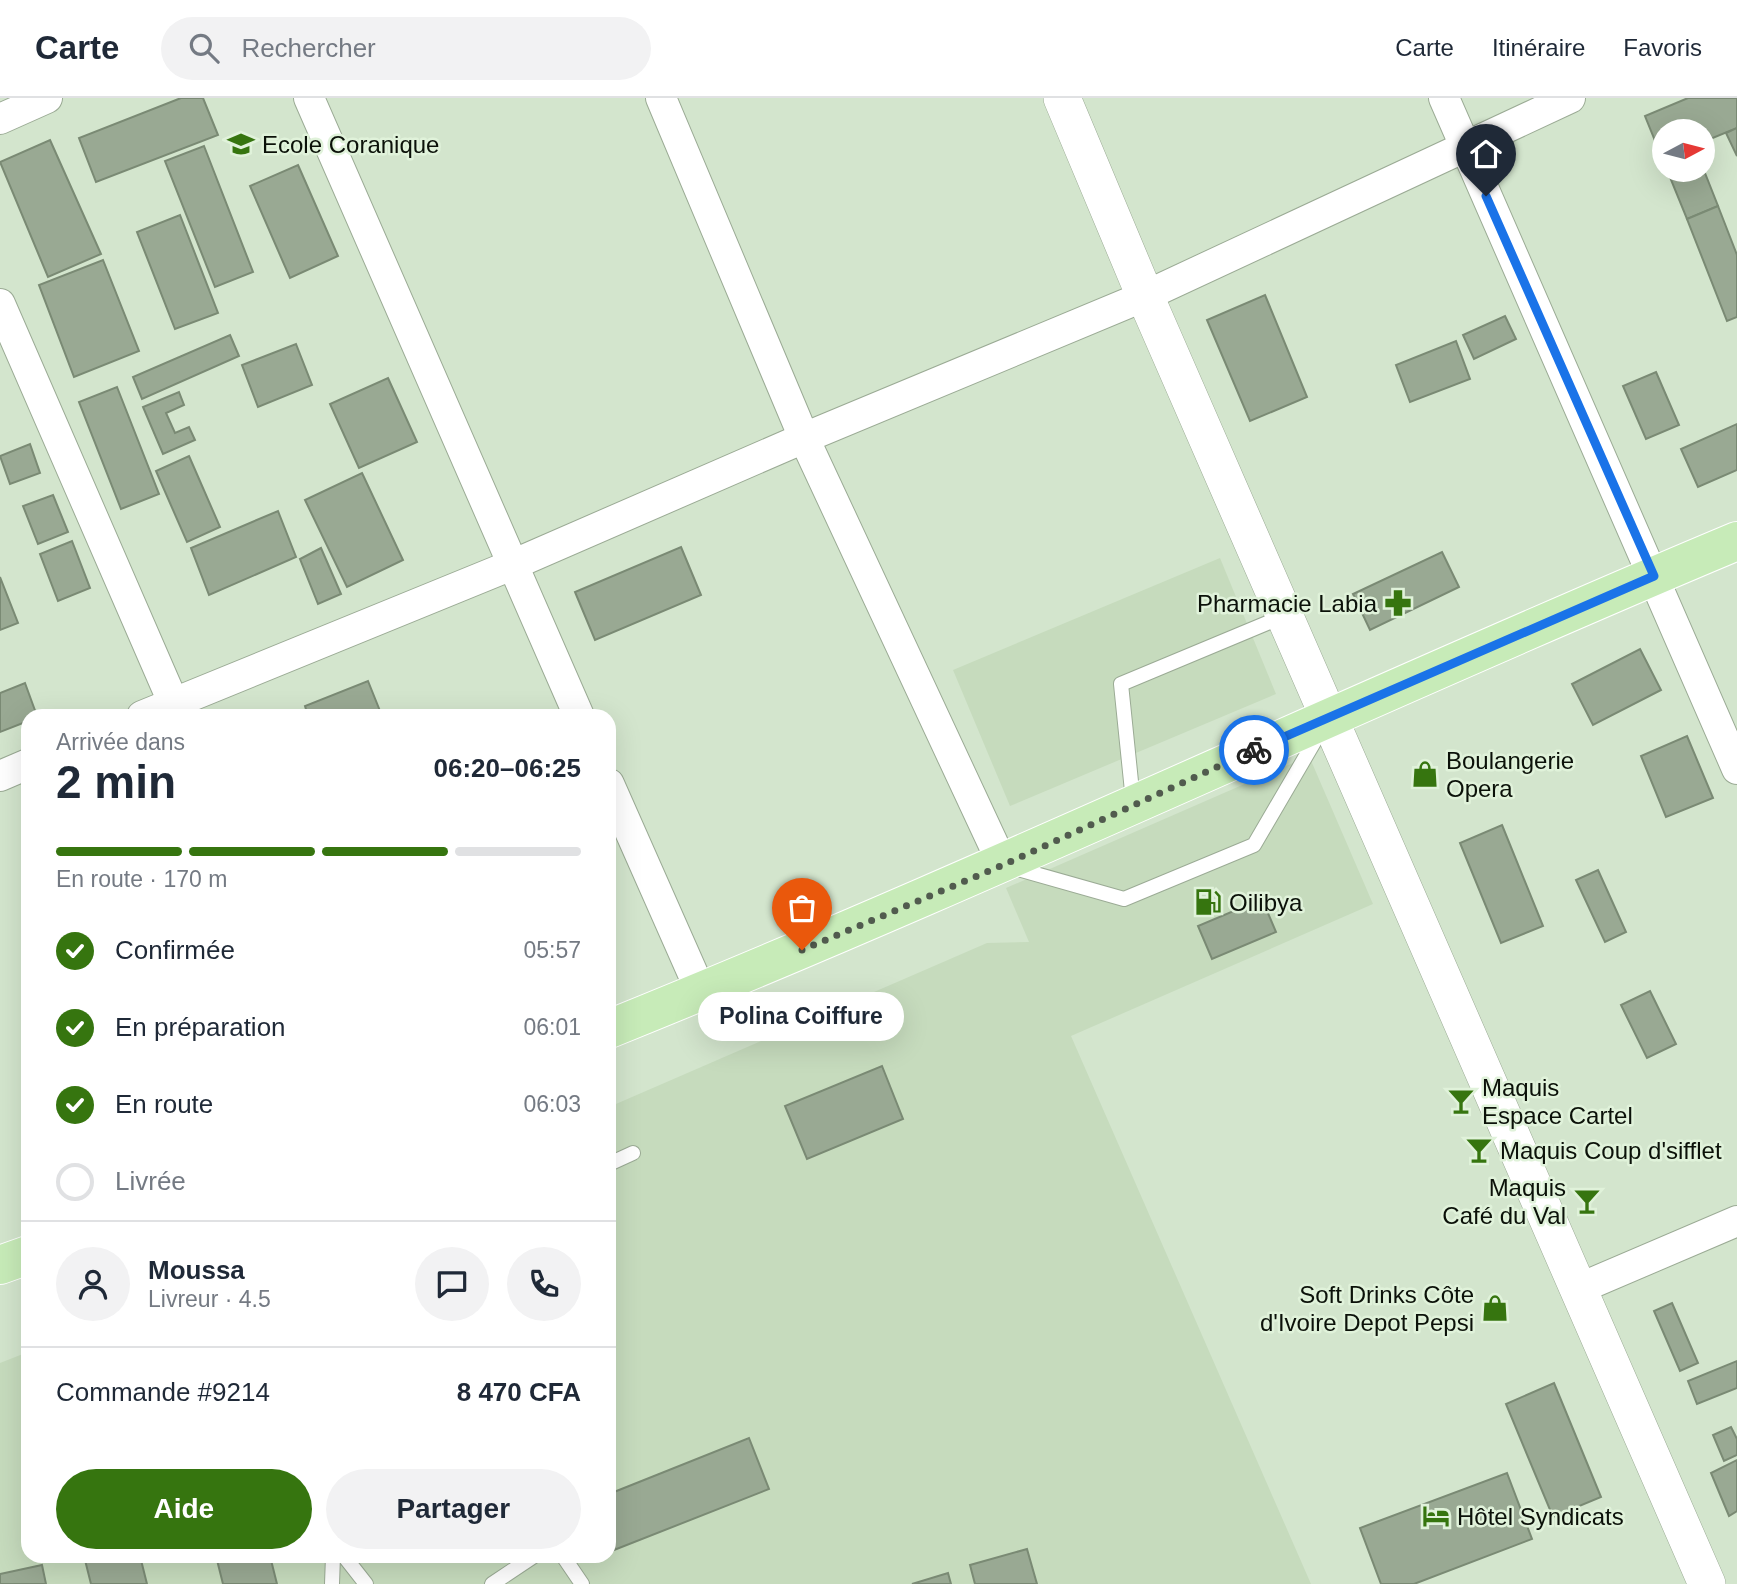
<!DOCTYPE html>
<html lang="fr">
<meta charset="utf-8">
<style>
body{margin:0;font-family:Helvetica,sans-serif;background:#f2f2f3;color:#1f2937;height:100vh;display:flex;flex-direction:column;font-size:26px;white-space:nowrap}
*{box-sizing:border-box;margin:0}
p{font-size:23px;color:#747a83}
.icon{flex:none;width:38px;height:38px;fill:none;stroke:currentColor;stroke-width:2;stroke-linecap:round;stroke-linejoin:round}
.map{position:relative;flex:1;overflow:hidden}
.sheet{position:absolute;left:21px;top:611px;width:595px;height:854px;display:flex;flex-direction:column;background:#fff;border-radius:21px;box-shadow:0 7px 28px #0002}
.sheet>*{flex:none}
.needle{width:46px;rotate:83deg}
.controls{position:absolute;left:1652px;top:21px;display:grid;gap:14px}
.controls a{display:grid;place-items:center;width:63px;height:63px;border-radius:50%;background:#fff;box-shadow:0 7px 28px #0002;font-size:35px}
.pin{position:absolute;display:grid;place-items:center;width:60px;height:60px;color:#fff;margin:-72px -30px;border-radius:50% 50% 50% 0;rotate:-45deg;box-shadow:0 0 7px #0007}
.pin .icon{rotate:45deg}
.courier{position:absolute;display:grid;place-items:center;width:70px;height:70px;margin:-35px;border:5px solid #1a73e8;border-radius:50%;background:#fff;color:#222;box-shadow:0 2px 9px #0007}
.bubble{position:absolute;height:49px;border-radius:24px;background:#fff;box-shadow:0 7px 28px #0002;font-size:23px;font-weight:700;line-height:49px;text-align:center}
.head em{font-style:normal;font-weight:700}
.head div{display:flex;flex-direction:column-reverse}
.head{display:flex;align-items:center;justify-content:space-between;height:119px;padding:0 35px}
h1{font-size:46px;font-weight:700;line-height:52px}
.bar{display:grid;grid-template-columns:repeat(4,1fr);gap:10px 7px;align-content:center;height:84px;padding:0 35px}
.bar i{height:9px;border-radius:5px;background:#e0e1e3}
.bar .active{background:#36750f}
.bar p{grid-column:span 4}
.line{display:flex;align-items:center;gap:18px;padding:0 35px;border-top:2px solid #e0e1e3}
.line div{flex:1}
.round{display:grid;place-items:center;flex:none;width:74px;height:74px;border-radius:37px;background:#f2f2f3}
ol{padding:0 35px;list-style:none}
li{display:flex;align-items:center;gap:21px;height:77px}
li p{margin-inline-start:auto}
li .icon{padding:7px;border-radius:50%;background:#36750f;color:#fff;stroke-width:4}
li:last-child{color:#747a83}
li i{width:38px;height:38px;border:4px solid #e0e1e3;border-radius:50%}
.primary-button{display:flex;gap:14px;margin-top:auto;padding:14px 35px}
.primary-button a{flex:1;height:80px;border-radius:42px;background:#36750f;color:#fff;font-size:28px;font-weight:700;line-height:80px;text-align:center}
.primary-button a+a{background:#f2f2f3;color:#1f2937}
header{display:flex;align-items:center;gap:42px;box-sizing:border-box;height:98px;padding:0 35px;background:#fff;border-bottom:2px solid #e0e1e3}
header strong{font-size:33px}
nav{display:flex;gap:38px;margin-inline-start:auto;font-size:24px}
.search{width:490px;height:63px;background:#f2f2f3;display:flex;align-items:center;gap:18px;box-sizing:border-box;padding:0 24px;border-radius:38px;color:#747a83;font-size:26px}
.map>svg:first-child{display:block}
.built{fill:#c6dbbd}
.building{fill:#99a993;stroke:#7a8a74;stroke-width:2}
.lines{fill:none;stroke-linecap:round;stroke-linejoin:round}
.service-casing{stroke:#9bab95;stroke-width:16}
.minor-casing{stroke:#9bab95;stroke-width:32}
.tertiary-casing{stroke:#9bab95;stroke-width:38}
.primary-casing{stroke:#fff;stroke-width:40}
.service{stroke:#fff;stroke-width:14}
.minor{stroke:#fff;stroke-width:30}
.tertiary{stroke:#fff;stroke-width:37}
.primary{stroke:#c7ebb8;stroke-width:38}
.done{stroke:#515b4e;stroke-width:7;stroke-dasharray:0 12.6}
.route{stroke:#1a73e8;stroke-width:9}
.labels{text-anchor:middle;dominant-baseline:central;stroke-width:5;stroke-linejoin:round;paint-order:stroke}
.poi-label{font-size:24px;fill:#0b1109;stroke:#e0f2da;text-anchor:start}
</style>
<header>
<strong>Carte</strong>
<div class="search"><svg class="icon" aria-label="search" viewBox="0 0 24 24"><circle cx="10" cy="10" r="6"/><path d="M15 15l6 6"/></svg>Rechercher</div>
<nav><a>Carte</a><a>Itinéraire</a><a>Favoris</a></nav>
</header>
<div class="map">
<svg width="1737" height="1486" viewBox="0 0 1737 1486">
<rect width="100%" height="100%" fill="#d3e5cd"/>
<g class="built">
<polygon points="1220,460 1276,596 1010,708 953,572"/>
<polygon points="1309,658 1373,806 1071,938 1311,1486 0,1486 0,1265 28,1254 28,1458 609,1458 609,1009 987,845 1029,844 1006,790"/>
</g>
<g class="building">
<polygon points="181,0 203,0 218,37 96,84 79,40"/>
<polygon points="1688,0 1737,0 1737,30 1703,44 1703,33 1664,33 1664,65 1645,18"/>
<polygon points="1737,30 1737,58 1726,35"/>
<polygon points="50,42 101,156 48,179 0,64"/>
<polygon points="204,48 253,174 215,189 165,63"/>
<polygon points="298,67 338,158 290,180 250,88"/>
<polygon points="1703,70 1718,108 1687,121 1667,72"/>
<polygon points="1718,108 1737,157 1737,219 1727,223 1687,121"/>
<polygon points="180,117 218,215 175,231 137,134"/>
<polygon points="103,162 139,253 74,279 39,187"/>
<polygon points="1265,197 1307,299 1250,323 1207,222"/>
<polygon points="1505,218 1516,241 1474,261 1463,237"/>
<polygon points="230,237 239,258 142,301 133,279"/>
<polygon points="1456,243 1470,281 1410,304 1396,267"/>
<polygon points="296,246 312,287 258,309 242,267"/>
<polygon points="1656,274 1679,327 1646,341 1623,288"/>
<polygon points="388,280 417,344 359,370 330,306"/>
<polygon points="117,289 159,396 121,411 79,304"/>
<polygon points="179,294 184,307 166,315 175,335 189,329 195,342 163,356 143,309"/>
<polygon points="1737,326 1737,372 1698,389 1681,351"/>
<polygon points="30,346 40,375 10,386 0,358"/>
<polygon points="189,358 220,429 187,444 156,373"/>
<polygon points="362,375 403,462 347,489 305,402"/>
<polygon points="53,397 68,434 38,446 23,408"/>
<polygon points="278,413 296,459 209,497 191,450"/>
<polygon points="72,443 90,490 58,503 40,456"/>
<polygon points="681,449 701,497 595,542 575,494"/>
<polygon points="321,450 341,496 318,506 300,461"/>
<polygon points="1442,454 1459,489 1370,532 1353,496"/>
<polygon points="0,479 18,525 0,532"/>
<polygon points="1640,551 1661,592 1593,627 1572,586"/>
<polygon points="368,583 382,618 308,618 305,608"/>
<polygon points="25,585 37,618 28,618 28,623 0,634 0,595"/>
<polygon points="1687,638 1713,700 1666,719 1641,658"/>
<polygon points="1502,727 1543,828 1501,845 1460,745"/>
<polygon points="1598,772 1626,834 1605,844 1576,782"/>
<polygon points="1262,801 1276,834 1212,861 1198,828"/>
<polygon points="1650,893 1676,946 1647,960 1621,907"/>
<polygon points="882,968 903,1021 807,1061 785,1008"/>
<polygon points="1672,1205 1698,1265 1680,1273 1654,1213"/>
<polygon points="1737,1263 1737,1290 1697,1306 1688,1283"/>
<polygon points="1554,1285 1601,1399 1553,1419 1506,1306"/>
<polygon points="1731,1329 1737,1341 1737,1357 1724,1363 1713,1337"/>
<polygon points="749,1340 769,1391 609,1454 609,1396"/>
<polygon points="1737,1362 1737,1413 1729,1418 1711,1375"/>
<polygon points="1507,1375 1532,1441 1414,1486 1381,1486 1360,1430"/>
<polygon points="1027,1451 1037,1486 975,1486 970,1467"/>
<polygon points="84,1458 140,1458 147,1486 91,1486"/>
<polygon points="216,1458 270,1458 277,1486 223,1486"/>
<polygon points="42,1467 46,1486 0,1486 0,1476"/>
<polygon points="948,1475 951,1486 912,1486"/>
</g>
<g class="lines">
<defs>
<g id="service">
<polyline points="1133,703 1121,586 1284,518"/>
<polyline points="1011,769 1124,801 1254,747 1320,634"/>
<polyline points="609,1066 633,1055"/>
<polyline points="344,1458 366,1486"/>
<polyline points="563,1458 582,1486"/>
<polyline points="332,1486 333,1458"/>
<polyline points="492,1486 534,1458"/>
</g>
<g id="minor">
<polyline points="309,0 579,618"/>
<polyline points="661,0 804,340 1003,767"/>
<polyline points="1444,0 1737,671"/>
<polyline points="0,21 47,0"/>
<polyline points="0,206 173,604"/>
<polyline points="142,618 512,467 804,340 1145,198 1570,0"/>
<polyline points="0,678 28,666"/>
<polyline points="609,686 701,894"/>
<polyline points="1578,1191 1737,1123"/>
</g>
<polyline id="tertiary" points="1062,0 1145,198 1707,1486"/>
<g id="primary">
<path d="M609 931C989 778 1359 601 1737 443"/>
<polyline points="0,1167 28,1157"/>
</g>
</defs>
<use href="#service" class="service-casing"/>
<use href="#minor" class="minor-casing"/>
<use href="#tertiary" class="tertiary-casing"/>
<use href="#primary" class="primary-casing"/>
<use href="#service" class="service"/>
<use href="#minor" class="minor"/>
<use href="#tertiary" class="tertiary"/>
<use href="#primary" class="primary"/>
</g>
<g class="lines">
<polyline class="done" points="802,852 1003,767 1254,652"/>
<polyline class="route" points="1254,652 1654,478 1486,98"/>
</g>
<defs>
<symbol id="school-bare" viewBox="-9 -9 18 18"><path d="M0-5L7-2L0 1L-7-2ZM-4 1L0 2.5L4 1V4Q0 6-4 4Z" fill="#36750f" stroke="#e0f2da" stroke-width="2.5" paint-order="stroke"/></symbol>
<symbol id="pharmacy-bare" viewBox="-9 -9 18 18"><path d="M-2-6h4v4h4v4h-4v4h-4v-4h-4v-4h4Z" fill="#36750f" stroke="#e0f2da" stroke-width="2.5" paint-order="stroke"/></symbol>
<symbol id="shop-bare" viewBox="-9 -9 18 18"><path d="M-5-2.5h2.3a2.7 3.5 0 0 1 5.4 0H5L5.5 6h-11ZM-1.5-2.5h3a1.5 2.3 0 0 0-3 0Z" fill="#36750f" stroke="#e0f2da" stroke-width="2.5" paint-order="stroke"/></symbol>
<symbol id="fuel-bare" viewBox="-9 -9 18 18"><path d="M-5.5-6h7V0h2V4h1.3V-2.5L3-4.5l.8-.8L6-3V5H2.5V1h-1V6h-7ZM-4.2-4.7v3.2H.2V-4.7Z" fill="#36750f" stroke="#e0f2da" stroke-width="2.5" paint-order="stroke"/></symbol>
<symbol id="bar-bare" viewBox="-9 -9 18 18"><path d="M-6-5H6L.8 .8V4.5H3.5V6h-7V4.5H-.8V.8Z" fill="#36750f" stroke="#e0f2da" stroke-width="2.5" paint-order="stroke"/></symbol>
<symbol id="hotel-bare" viewBox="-9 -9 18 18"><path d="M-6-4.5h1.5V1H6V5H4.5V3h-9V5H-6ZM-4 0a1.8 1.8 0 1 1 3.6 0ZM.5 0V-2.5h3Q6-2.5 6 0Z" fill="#36750f" stroke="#e0f2da" stroke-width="2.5" paint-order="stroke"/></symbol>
</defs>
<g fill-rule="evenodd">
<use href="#school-bare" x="222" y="27" width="38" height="38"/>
<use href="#pharmacy-bare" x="1379" y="486" width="38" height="38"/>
<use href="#shop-bare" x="1406" y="657" width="38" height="38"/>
<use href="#fuel-bare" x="1189" y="785" width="38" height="38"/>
<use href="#bar-bare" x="1442" y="984" width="38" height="38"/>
<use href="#bar-bare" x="1460" y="1033" width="38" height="38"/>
<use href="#bar-bare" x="1568" y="1084" width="38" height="38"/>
<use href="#shop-bare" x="1476" y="1191" width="38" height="38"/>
<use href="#hotel-bare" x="1417" y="1399" width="38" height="38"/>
</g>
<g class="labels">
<g class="poi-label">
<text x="262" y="46">Ecole Coranique</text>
<text x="1377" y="505" text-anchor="end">Pharmacie Labia</text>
<text x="1446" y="662">Boulangerie<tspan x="1446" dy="28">Opera</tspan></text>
<text x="1229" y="804">Oilibya</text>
<text x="1482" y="989">Maquis<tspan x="1482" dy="28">Espace Cartel</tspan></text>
<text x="1500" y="1052">Maquis Coup d'sifflet</text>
<text x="1566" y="1089" text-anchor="end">Maquis<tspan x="1566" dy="28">Café du Val</tspan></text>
<text x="1474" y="1196" text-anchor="end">Soft Drinks Côte<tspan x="1474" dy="28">d'Ivoire Depot Pepsi</tspan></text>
<text x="1457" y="1418">Hôtel Syndicats</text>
</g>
</g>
</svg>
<div class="controls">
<a><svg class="needle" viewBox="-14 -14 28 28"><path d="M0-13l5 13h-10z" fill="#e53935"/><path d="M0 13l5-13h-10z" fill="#747a83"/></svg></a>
</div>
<div class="pin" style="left:802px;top:852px;background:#ea580c"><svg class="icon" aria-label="bag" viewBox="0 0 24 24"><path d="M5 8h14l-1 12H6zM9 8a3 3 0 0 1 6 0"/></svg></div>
<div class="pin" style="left:1486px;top:98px;background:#1f2937"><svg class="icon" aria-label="home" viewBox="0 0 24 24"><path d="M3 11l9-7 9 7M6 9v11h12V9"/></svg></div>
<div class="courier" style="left:1254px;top:652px"><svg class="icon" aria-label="bike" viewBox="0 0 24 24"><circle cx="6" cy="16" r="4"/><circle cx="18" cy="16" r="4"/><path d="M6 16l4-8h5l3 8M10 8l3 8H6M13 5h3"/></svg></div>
<div class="bubble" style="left:698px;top:894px;width:206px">Polina Coiffure</div>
<section class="sheet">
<div class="head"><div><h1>2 min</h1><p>Arrivée dans</p></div><em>06:20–06:25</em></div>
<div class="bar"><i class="active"></i><i class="active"></i><i class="active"></i><i></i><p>En route · 170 m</p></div>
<ol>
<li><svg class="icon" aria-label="check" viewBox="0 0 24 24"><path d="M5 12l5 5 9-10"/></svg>Confirmée<p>05:57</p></li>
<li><svg class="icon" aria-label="check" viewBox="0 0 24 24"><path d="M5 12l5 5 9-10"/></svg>En préparation<p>06:01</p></li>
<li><svg class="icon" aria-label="check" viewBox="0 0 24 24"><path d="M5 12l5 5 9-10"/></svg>En route<p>06:03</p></li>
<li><i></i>Livrée</li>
</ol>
<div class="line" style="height:126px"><a class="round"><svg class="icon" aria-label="person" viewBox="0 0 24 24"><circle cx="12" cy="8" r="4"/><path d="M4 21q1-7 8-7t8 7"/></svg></a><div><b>Moussa</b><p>Livreur · 4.5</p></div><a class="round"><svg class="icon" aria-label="chat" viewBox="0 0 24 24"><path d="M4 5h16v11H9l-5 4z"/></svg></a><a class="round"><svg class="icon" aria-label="phone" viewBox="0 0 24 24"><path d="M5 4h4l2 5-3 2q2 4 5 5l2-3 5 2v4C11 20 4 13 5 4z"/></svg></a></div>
<div class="line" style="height:91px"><div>Commande #9214</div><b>8 470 CFA</b></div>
<div class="primary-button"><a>Aide</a><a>Partager</a></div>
</section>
</div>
